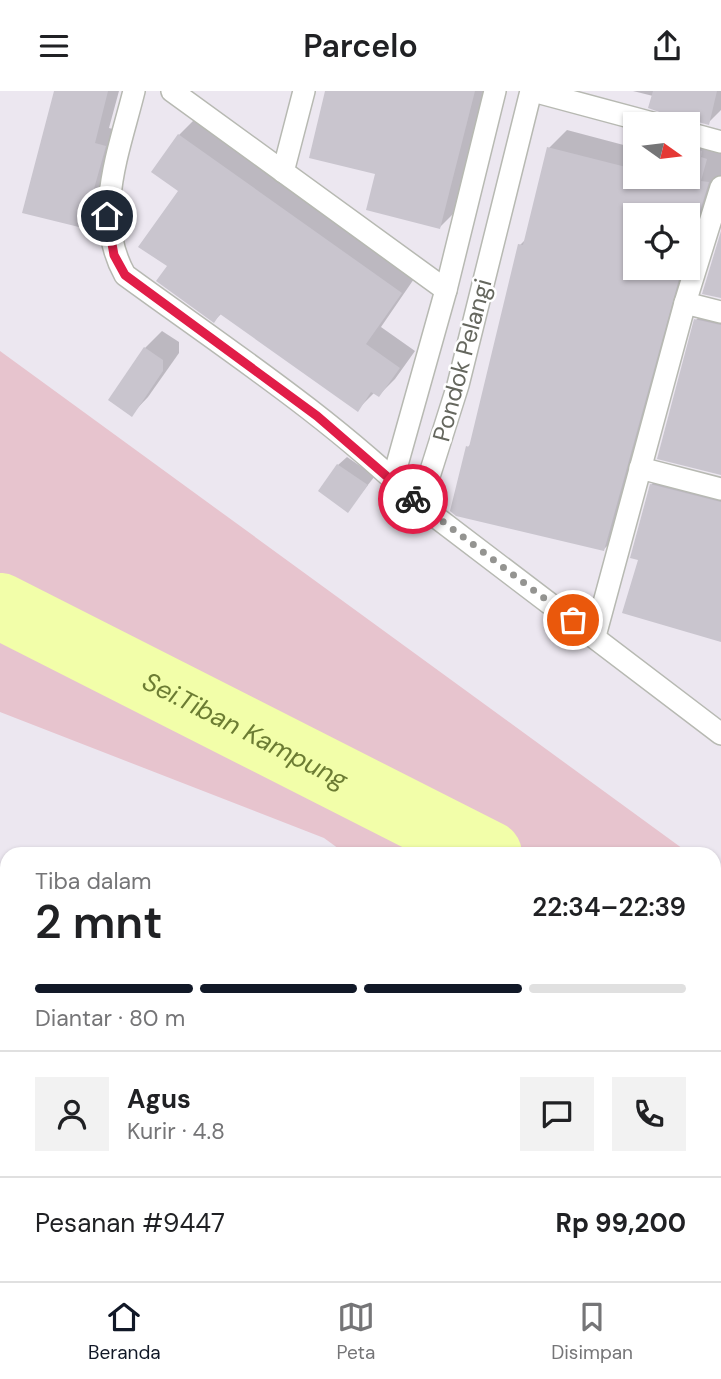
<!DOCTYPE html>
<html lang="id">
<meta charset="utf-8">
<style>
body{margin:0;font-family:"DM Sans",sans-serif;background:#f2f2f2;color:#202124;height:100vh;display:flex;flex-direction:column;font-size:26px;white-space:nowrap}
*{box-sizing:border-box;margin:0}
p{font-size:23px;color:#757577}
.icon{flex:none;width:38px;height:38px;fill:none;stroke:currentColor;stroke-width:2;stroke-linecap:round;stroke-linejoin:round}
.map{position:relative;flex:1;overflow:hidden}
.drawer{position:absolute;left:0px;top:756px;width:721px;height:434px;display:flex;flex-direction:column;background:#fff;border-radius:21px 21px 0 0;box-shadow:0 2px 5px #0004}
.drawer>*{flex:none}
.needle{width:46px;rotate:104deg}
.buttons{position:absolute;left:623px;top:21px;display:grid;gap:14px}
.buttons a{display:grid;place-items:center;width:77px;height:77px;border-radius:0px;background:#fff;box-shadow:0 2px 5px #0004;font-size:35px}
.pin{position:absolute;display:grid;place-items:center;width:60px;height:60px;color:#fff;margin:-30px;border:4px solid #fff;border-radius:50%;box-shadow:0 2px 7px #0007}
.courier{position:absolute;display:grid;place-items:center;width:70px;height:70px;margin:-35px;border:5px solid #e11d48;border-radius:50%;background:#fff;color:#222;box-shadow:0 2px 9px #0007}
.overview em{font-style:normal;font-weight:600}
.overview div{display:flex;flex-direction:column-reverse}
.overview{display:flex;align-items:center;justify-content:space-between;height:119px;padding:0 35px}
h1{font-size:46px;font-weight:600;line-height:52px}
.bar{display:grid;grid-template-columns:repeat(4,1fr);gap:10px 7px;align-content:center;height:84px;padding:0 35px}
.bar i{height:9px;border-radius:5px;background:#e0e0e0}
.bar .active{background:#111827}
.bar p{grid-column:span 4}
.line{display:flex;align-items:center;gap:18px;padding:0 35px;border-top:2px solid #e0e0e0}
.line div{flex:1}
.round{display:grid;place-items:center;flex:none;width:74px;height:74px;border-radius:0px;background:#f2f2f2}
header{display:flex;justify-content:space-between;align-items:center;height:91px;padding:0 35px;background:#fff;font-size:32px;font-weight:600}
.tabs{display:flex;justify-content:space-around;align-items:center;height:98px;border-top:2px solid #e0e0e0;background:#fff;font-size:19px;color:#757577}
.tabs a{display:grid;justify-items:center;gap:4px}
.tabs .active{color:#111827}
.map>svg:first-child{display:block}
.green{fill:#e7c4ce}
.shadow{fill:#0003;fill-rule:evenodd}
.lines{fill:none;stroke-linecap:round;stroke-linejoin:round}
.river{stroke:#f2fea9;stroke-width:66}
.building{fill:#c9c5ce}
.lane-casing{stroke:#b7b9b2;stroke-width:21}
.street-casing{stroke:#b7b9b2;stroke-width:24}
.lane{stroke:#fff;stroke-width:18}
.street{stroke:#fff;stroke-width:21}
.done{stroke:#949491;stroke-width:7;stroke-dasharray:0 12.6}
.route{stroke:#e11d48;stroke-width:9}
.labels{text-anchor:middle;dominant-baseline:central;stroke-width:5;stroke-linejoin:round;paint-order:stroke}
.street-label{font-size:24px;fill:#65675e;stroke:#fff}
.water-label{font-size:26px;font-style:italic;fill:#6c7c33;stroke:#fff}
</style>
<header><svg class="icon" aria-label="menu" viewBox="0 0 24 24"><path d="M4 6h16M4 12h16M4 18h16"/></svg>Parcelo<svg class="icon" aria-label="share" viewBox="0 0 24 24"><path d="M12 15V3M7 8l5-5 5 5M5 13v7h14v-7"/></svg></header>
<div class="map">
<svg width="721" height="1190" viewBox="0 0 721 1190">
<rect width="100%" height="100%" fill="#ece7f0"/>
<g class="green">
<polygon points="0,260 690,763 346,763 324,747 0,621"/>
<polygon points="714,780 721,785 721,1017 714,1015"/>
</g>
<g class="shadow">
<polygon points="56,0 119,0 109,37 120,40 98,119 82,135"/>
<polygon points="328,0 487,0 457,119 440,136 377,82"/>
<path d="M633 0H721V19L708 32 695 30 721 61V88L622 441 604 458 468 356 472 352 520 154 526 148 549 57 567 39 635 57V86H688V33H653L660 26 668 27 666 22 653 5ZM635 124H688V177H635Z"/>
<polygon points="195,28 416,185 381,236 415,260 395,288 379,304 375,301 357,319 222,222 214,230 169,175 180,99 153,81 179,44"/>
<polygon points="713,212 721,213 721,383 696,229"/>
<polygon points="162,240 179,251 179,262 148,306 131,324 110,308 145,257"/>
<polygon points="347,366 375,385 348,419 338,374"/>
<polygon points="668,377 721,391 721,549 640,468 651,394"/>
<polygon points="0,1050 7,1050 7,1183 110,1183 54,1188 54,1184 0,1188"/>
</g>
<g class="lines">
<g class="river">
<path id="s1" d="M0 515 489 763"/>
<polyline points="714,877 721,881"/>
</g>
</g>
<g class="building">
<polygon points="54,0 108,0 95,52 106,55 83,137 22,122"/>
<polygon points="325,0 475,0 440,138 366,119 375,83 309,67"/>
<polygon points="653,0 717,0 709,34 691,29 669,33 665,23 648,17"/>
<polygon points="178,43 402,202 366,253 400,277 379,306 371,301 358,321 220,223 214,232 156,190 167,175 138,156 178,100 151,81"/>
<polygon points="547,56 630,77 635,61 635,86 688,86 688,56 702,60 701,66 707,68 701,90 709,91 688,159 688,124 635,124 635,177 682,177 604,460 456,425 450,420 466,355 469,356 518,153 523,154"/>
<polygon points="721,140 721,207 702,203"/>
<polygon points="694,228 721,234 721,384 657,368"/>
<polygon points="144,256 163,269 163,280 132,326 108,309"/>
<polygon points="337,373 368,394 348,422 318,400"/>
<polygon points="650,393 721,411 721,551 622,522 638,469 630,467"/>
</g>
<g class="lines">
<defs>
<g id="lane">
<polyline points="0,1014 7,1015"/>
<polyline points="714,1153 721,1155"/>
</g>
<g id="street">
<path d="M134 0C119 61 92 125 125 184 225 257 332 327 420 414L721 643"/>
<polyline points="172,0 446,199"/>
<polyline points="533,0 656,33"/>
<polyline points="688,42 721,51"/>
<polyline points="283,81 304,0"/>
<polyline points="685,212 721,221"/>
<polyline points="640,377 721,398"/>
<polyline points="393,388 446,199 495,0"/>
<polyline points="420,414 458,294 531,0"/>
<polyline points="595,545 685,212 721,96"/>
</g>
</defs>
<use href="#lane" class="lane-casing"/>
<use href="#street" class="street-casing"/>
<use href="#lane" class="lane"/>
<use href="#street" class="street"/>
</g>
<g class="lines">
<polyline class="done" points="413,408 573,529"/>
<polyline class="route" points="107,125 114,164 125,184 317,325 413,408"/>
</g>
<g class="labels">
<g class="street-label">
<text transform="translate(462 269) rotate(-75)">Pondok Pelangi</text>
</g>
<g class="water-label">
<text stroke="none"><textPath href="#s1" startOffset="275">Sei.Tiban Kampung</textPath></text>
</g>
</g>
</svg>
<div class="buttons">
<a><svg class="needle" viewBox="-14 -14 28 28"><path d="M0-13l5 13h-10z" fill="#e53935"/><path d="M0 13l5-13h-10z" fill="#757577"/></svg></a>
<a><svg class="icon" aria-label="locate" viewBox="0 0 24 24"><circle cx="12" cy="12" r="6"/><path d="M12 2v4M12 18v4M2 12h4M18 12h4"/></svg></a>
</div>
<div class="pin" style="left:573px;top:529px;background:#ea580c"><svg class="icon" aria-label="bag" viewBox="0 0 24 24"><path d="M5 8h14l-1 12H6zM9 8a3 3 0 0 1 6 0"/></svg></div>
<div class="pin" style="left:107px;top:125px;background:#1f2937"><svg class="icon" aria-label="home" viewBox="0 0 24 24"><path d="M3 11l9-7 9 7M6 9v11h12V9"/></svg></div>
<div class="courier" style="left:413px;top:408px"><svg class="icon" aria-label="bike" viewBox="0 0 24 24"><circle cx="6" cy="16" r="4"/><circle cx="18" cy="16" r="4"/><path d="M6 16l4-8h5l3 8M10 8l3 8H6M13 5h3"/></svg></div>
<section class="drawer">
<div class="overview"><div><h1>2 mnt</h1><p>Tiba dalam</p></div><em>22:34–22:39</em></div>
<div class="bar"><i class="active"></i><i class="active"></i><i class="active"></i><i></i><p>Diantar · 80 m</p></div>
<div class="line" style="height:126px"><a class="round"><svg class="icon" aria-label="person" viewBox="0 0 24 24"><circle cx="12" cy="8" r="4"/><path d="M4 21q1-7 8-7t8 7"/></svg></a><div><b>Agus</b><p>Kurir · 4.8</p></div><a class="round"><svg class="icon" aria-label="chat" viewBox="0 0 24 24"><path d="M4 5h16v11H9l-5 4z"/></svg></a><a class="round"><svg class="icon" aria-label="phone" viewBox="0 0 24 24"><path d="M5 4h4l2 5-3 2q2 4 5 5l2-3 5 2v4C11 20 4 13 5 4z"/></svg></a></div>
<div class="line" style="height:91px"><div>Pesanan #9447</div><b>Rp 99,200</b></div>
</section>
</div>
<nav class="tabs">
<a class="active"><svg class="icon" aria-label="home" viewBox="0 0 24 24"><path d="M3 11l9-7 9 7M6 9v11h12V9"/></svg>Beranda</a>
<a><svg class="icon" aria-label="map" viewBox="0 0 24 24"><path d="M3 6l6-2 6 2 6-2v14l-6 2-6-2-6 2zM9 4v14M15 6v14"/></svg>Peta</a>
<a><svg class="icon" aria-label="saved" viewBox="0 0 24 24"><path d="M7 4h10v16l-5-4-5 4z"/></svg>Disimpan</a>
</nav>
